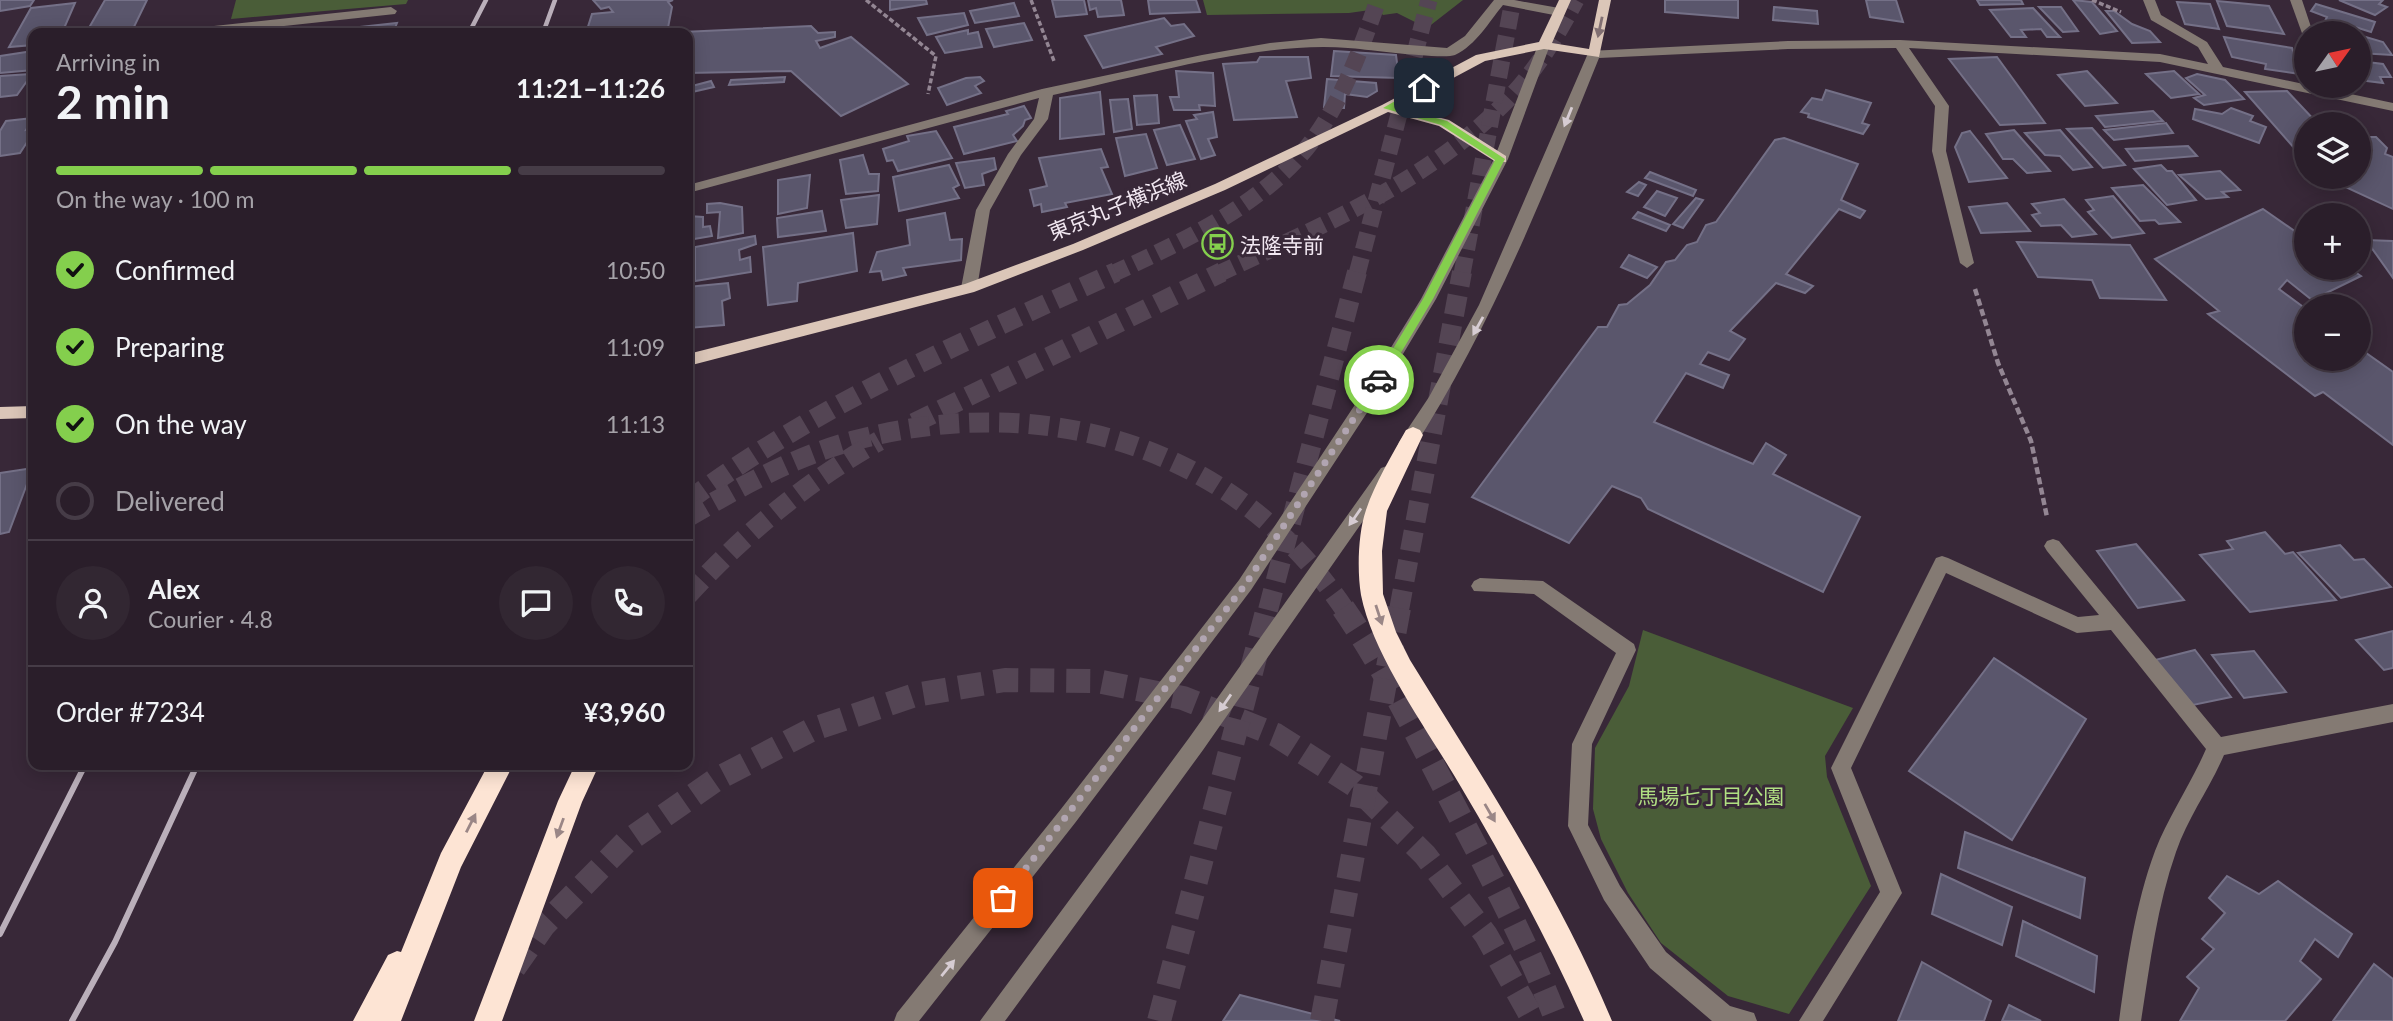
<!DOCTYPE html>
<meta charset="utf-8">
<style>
body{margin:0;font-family:Lato,"Noto Sans JP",sans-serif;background:#322732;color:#f1f3f6;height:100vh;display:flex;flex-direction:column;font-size:26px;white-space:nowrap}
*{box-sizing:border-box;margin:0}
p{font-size:23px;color:#a5a2a8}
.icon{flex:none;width:38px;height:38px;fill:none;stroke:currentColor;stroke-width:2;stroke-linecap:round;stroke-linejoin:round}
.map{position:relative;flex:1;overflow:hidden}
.sheet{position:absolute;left:28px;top:28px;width:665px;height:742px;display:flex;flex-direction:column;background:#2a1e2a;border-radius:14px;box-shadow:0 4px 18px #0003,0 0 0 2px #463c47}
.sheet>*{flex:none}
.needle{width:46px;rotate:57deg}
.tools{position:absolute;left:2294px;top:21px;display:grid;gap:14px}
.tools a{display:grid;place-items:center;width:77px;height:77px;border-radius:50%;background:#2a1e2a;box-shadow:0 4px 18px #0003,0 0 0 2px #463c47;font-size:35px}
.pin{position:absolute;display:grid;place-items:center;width:60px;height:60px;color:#fff;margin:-30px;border-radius:14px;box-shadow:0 4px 10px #0006}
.courier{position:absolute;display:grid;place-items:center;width:70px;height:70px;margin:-35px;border:5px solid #84cf4d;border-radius:50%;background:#fff;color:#222;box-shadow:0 2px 9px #0007}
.headline em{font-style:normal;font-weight:700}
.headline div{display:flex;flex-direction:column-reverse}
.headline{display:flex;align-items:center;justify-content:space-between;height:119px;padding:0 28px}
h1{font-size:46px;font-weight:700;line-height:52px}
.bar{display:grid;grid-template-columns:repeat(4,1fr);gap:10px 7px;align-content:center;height:84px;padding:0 28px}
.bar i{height:9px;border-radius:5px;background:#463c47}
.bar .on{background:#84cf4d}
.bar p{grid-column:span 4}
.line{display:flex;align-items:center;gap:18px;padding:0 28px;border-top:2px solid #463c47}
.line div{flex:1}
.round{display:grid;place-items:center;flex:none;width:74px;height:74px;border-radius:37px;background:#322732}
ol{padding:0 28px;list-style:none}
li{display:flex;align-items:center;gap:21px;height:77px}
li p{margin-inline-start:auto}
li .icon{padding:7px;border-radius:50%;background:#84cf4d;color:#111;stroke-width:4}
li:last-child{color:#a5a2a8}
li i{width:38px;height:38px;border:4px solid #463c47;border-radius:50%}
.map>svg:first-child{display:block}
.green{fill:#4a5d38}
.building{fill:#5a566c;stroke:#747087;stroke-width:2}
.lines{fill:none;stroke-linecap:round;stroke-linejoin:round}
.highway-tunnel-far2{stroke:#544554;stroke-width:17;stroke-dasharray:17 8;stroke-linecap:butt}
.highway-tunnel-far1{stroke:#544554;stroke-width:20;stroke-dasharray:20 10;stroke-linecap:butt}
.highway-tunnel{stroke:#544554;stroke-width:24;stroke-dasharray:24 12;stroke-linecap:butt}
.path-far1{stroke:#938693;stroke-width:3.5;stroke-dasharray:5 2.5;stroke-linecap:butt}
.path{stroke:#938693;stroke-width:4.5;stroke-dasharray:7 3.5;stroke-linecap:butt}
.minor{fill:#847a73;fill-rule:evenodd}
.major{fill:#dbc6b8;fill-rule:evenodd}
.highway{fill:#fde4d4;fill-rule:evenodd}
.rail-far1{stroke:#baafba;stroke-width:4.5}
.rail{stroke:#baafba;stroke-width:6}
.oneway{fill:#816f72}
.oneway2{fill:#d6ccd2}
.oneway3{fill:#9a8686}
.route{fill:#84cf4d}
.done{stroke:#b1a5b1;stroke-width:7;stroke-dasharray:0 12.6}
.labels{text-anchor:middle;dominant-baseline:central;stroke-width:6;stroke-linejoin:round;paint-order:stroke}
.street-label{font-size:21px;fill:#f2e8f2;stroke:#382838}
.poi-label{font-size:21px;fill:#f2e8f2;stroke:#382838;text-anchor:start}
.park-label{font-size:21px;fill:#b0df82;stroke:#382838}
</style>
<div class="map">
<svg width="2393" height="1021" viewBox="0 0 2393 1021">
<rect width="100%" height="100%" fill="#382838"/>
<g class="green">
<polygon points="236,0 408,0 406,4 231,19"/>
<polygon points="1203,0 1463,0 1427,28 1397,13 1383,15 1377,9 1349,13 1207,15"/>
<polygon points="1643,630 1853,708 1825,756 1827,777 1871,886 1789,1014 1728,996 1661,943 1628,893 1601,839 1593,809 1595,748 1629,686"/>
</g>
<g class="building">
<polygon points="0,0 34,0 30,6 0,11"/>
<polygon points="105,0 147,0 131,33 86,33"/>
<polygon points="593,0 673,0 668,2 672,7 667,33 586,33 592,14 613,12 609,7 601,9"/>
<polygon points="890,0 926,0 927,4 890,10"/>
<polygon points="1052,0 1084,0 1087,14 1056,17"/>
<polygon points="1088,0 1121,0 1124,15 1098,17 1096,8 1090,10"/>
<polygon points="1148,0 1196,0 1200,12 1150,14"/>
<polygon points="1665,0 1738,0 1738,18 1665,12"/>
<polygon points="1866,0 1896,0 1903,22 1870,17"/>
<polygon points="1977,0 2021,0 2023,4 1980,5"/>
<polygon points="2073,0 2092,2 2117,31 2100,34"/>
<polygon points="2339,0 2383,0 2379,4 2387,7 2375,15"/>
<polygon points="2217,1 2269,6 2284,34 2227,26"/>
<polygon points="2177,2 2210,4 2219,29 2185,24"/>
<polygon points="75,3 62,33 33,33 33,45 9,47 31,8"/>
<polygon points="1014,3 1019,16 975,23 970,11"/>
<polygon points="2316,4 2375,22 2371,32 2355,27 2352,30 2325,21 2327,17 2311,11"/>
<polygon points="1774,7 1817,11 1818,24 1773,20"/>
<polygon points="2039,7 2061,7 2078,31 2063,32"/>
<polygon points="2033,8 2060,37 2047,37 2041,29 2021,30 2026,37 2011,37 1990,10"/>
<polygon points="2106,11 2114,11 2132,24 2150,31 2160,42 2132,43"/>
<polygon points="964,13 968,25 927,35 918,18"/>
<polygon points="1164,18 1171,26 1184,24 1194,36 1156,47 1162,54 1103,68 1085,36"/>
<polygon points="397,23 393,33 305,33"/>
<polygon points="1024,23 1032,40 994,47 986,29"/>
<polygon points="811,26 818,33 835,32 835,37 816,41 820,48 851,37 908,84 841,116 791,71 688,73 688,33 682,32"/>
<polygon points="968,30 968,34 978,32 982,47 945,53 936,37"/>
<polygon points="2359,35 2383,42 2392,55 2359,53"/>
<polygon points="2224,37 2292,48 2300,74 2265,69 2266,64 2232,57"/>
<polygon points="33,51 33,70 0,73 0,56"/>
<polygon points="1334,51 1396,55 1399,78 1331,76"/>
<polygon points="1260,57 1308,57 1311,78 1286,81 1297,117 1234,120 1223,64 1257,62"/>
<polygon points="1997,57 2045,123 2000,125 1949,59"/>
<polygon points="2359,61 2383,64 2391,77 2380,77 2383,83 2359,80"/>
<polygon points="1176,71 1213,73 1215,106 1199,105 1200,110 1174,110 1170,97 1179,97"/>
<polygon points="2087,71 2117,103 2085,106 2058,75"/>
<polygon points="2174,71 2199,94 2171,98 2146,74"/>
<polygon points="32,74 17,95 0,97 0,76"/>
<polygon points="2197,74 2225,80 2244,99 2204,105 2194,98 2205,95 2186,78"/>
<polygon points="785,77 784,82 729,85 731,80"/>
<polygon points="980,77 984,81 975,86 981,93 947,105 938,88 966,78"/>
<polygon points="1327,79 1376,83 1377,91 1367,97 1345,94 1344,108 1324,107"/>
<polygon points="711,81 714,87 688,93 688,87"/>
<polygon points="1826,90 1871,103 1862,123 1869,125 1863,134 1808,117 1809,114 1801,112 1812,98 1822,100"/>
<polygon points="2287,91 2318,124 2306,124 2306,149 2295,149 2245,92"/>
<polygon points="1100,92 1104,134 1060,139 1060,98"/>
<polygon points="1157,95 1159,123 1137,125 1134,96"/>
<polygon points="1128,99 1132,129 1114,132 1110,100"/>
<polygon points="1024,106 1031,118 1025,120 1023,126 1013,135 1017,141 964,154 954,127 1008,114 1006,111"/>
<polygon points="2231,108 2253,116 2250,121 2266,127 2259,143 2193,119 2195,109 2222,114"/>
<polygon points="2153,111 2163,121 2105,127 2096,116"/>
<polygon points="1213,112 1217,137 1208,139 1215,155 1201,159 1186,121 1197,119 1194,115"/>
<polygon points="33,118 26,130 33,129 33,133 20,153 0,156 0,131 6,121"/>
<polygon points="2166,123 2173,133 2114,140 2104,130"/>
<polygon points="1180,125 1195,159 1167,165 1154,130"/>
<polygon points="2092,128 2125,165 2103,168 2067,129"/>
<polygon points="2014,130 2050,171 2027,173 2013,159 2003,159 1986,134"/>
<polygon points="2060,130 2092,167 2073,170 2060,156 2045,155 2025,133"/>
<polygon points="936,131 952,158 898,171 893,160 887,161 883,149 909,141 907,136"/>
<polygon points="1970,131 2007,178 1969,182 1955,147 1962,133"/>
<polygon points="1146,134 1157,168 1125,176 1116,138"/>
<polygon points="2359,137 2376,137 2387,148 2385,154 2393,157 2393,209 2324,177 2359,177 2359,149 2363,150 2359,145"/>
<polygon points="1784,138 1858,164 1841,200 1865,211 1860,218 1839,209 1786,274 1813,286 1805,293 1776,283 1730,331 1745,339 1729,360 1708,352 1700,364 1729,375 1723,388 1686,373 1654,422 1753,464 1766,443 1786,455 1773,474 1860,517 1823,592 1648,509 1641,498 1612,486 1569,543 1472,497 1598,327 1607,327 1619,305 1627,304 1650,285 1666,262 1675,260 1687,245 1697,242 1706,225 1716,222 1775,140"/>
<polygon points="2188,146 2197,156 2135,161 2126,149"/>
<polygon points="1101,149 1108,167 1101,168 1112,194 1065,203 1067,207 1042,212 1041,204 1034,206 1030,190 1047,186 1039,158"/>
<polygon points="863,155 869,174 879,174 878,191 846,194 840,160"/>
<polygon points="994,158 996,169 982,174 984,185 965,188 956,163"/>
<polygon points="949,165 959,185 953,188 959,198 899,211 893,177"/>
<polygon points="2161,165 2167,171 2172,171 2196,200 2167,205 2134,169"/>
<polygon points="2220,171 2240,190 2222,192 2228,197 2206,199 2179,175"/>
<polygon points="1650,172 1696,190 1693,196 1645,178"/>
<polygon points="810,175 807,208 778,214 778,180"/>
<polygon points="1639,182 1646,185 1638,196 1627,192"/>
<polygon points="2143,185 2180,222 2159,224 2155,220 2140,221 2112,188"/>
<polygon points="1657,191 1677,198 1665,216 1644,207"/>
<polygon points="879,195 877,224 846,228 841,200"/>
<polygon points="2113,196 2144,233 2112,238 2088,212 2094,210 2086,200"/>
<polygon points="1696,198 1703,200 1683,228 1673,224"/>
<polygon points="2064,199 2096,234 2072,237 2061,225 2041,226 2032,215 2040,213 2032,204"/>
<polygon points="720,203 742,207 743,233 718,238 720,212 707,213 707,204"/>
<polygon points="2007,203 2030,231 1981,233 1969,207"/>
<polygon points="2263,209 2306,239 2306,268 2349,268 2361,276 2312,300 2287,280 2279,289 2306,309 2306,359 2359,359 2359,348 2393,372 2393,445 2323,392 2315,396 2208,314 2219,311 2155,259"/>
<polygon points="822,211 826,231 778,237 777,218"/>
<polygon points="1638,212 1670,225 1666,231 1633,218"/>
<polygon points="945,213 950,240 962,239 961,260 903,268 906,275 883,280 881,271 870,272 877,252 910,245 907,220"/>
<polygon points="688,216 703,217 703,227 710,226 712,236 688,240"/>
<polygon points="853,233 857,271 798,283 797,301 768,305 763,247"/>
<polygon points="755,236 756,244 739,250 740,260 750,257 751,272 695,281 695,247"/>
<polygon points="2366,240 2393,241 2393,278"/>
<polygon points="2017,242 2130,245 2166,300 2100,298 2092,280 2038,277"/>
<polygon points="1629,255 1657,267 1647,278 1621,267"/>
<polygon points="728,283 730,298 722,301 724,325 688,328 688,287"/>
<polygon points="33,468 9,532 0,534 0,473"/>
<polygon points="2265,532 2285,554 2293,552 2336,600 2250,612 2200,555 2233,549 2227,541"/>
<polygon points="2136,544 2184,600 2138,608 2097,551"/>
<polygon points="2340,545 2354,560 2364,559 2391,587 2341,598 2298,553"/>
<polygon points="2393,631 2393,668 2384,670 2356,640"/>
<polygon points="2195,650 2231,697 2193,705 2155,660"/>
<polygon points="2254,651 2286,692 2244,698 2212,655"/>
<polygon points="1994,658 2086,719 2012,840 1909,771"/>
<polygon points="1965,832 2085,878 2080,918 1958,868"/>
<polygon points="1941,874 2012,907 2002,945 1932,914"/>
<polygon points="2227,876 2259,894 2278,881 2352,934 2338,957 2315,939 2300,961 2321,979 2285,1021 2180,1021 2199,988 2187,977 2214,949 2202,939 2225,913 2209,898"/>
<polygon points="2023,921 2097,956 2094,992 2016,956"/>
<polygon points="1922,962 1991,1001 1984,1021 1898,1021"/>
<polygon points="2374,964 2393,979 2393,1021 2333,1021"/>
<polygon points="1240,995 1340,1021 1223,1021"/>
<polygon points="2009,1005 2041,1021 2002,1021"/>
</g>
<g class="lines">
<g class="highway-tunnel-far2">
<path d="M1112 274C1182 242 1265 204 1312 141 1343 99 1361 49 1378 0"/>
<path d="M1218 274C1323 225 1443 176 1521 85 1543 59 1560 30 1576 0"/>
<polyline points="1357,274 1429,0"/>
<polyline points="1462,274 1513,0"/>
</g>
<g class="highway-tunnel-far1">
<polyline points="914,423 1222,272"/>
<path d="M688 501C819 403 968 340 1116 272"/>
<path d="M688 517C740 487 793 457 852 441 1042 390 1232 443 1345 610"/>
<path d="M688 595C744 534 806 482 879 441"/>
<polyline points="1268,610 1357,272"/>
<polyline points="1399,610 1462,272"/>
</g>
<g class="highway-tunnel">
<path d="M1343 608C1384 667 1415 731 1448 794 1487 869 1527 943 1557 1021"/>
<polyline points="514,968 544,925 626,842 717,779 811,730 915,695 1005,680 1097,681 1183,698 1276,735 1354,785 1425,855 1486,935 1534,1021"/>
<polyline points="1159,1021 1268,608"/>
<polyline points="1322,1021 1399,608"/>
</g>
<g class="path-far1">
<polyline points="866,0 936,56 928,94"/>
<polyline points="1031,0 1054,61"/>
<polyline points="2092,0 2121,12"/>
</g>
<polyline class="path" points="1975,289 1998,363 2031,441 2047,517"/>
<g class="minor">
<path d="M1494 0H1514L1559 8 1565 12 1559 16 1503 5C1489 22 1476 45 1455 55 1443 60 1366 49 1348 48 1258 41 1143 76 1053 95L1048 119 1021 155 990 210 977 288 969 293 961 288 976 210 1008 154 1034 119 1039 98 688 193V185L1042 89 1202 55 1270 43 1321 38 1447 48 1465 36Z"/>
<path d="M2143 0H2155L2161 15 2207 42 2223 67 2393 103V111L2160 62 1909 48 1949 106 1946 151 1974 263 1967 268 1960 263 1932 151 1935 106 1896 48 1788 49 1599 58C1544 194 1491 328 1411 452H1399L1397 447 1399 442 1429 397 1479 305 1589 51 1788 41 1900 40 2160 54 2208 64 2198 47 2151 20Z"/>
<polygon points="2290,0 2302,0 2313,33 2303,36"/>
<polygon points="391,7 397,11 395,14 219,33 180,33 186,29"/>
<polygon points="1544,41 1550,45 1508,159 1436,299 1376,399 1251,590 1075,823 919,1021 894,1021 897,1013 1061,809 1239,580 1364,391 1421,299 1494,159 1538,45"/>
<polygon points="1387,466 1393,468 1396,473 1393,478 1203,750 1005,1021 980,1021 1189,738 1381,468"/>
<path d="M2053 539 2059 541 2221 737 2393 704V722L2224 755C2210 788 2188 817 2176 852 2157 906 2150 964 2141 1021H2119C2127 964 2135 905 2155 851 2169 815 2191 784 2206 749L2111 630 2077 633 1946 573 1851 768 1902 893 1823 1021H1799L1880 892 1831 768 1936 558 1942 556 1948 558 2078 617 2099 615 2047 551 2044 546 2047 541Z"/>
<polygon points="1480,578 1543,581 1634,644 1636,650 1592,744 1588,825 1620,886 1666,952 1730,1006 1754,1013 1757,1021 1712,1021 1650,968 1604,900 1568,826 1572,744 1616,653 1534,594 1474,591 1471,586 1474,581"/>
</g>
<g class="major">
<polygon points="1559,0 1571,0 1552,43 1589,49 1599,0 1611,0 1599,57 1544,49 1485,61 1399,107 1449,120 1506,156 1506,162 1496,162 1439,126 1388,112 1225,190 1083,250 974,292 688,366 688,354 965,284 1073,244 1215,184 1382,105 1476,55 1539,42"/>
<polygon points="33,406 33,418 0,419 0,407"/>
</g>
<g class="highway">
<path d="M1413 427 1420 430 1423 435 1387 511 1382 551 1383 594 1396 632 1410 660C1482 777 1559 893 1612 1021H1584C1548 940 1506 863 1461 787 1429 732 1373 656 1361 595 1357 571 1358 533 1366 510 1375 483 1392 455 1406 430Z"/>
<polygon points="488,765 513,765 461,867 401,1021 353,1021 388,955 397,951 401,952 441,853"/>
<polygon points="575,765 599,765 582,802 502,1021 474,1021 558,801"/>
</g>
<g class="rail-far1">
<polyline points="469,33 486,0"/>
<polyline points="543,33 555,0"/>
</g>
<g class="rail">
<polyline points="0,934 85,765"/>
<polyline points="72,1021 115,942 197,765"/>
</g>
</g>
<defs><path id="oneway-solid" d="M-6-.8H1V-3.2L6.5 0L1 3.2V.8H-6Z" transform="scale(1.75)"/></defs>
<use class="oneway" href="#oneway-solid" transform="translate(1600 27) rotate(102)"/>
<g class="oneway2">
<use href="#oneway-solid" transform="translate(1568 117) rotate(112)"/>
<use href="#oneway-solid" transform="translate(1478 326) rotate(119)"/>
<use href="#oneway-solid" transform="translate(1355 517) rotate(125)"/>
<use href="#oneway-solid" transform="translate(1225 703) rotate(125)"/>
<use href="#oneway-solid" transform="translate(948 968) rotate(-51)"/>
</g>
<g class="oneway3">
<use href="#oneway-solid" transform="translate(1379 615) rotate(72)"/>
<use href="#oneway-solid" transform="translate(1490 813) rotate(60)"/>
<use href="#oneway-solid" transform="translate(471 823) rotate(-63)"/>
<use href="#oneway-solid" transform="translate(560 828) rotate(110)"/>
</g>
<polygon class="route" points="1421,86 1429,88 1395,107 1447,121 1505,159 1433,299 1383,383 1379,384 1374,380 1423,299 1495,160 1441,125 1383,108"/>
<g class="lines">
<polyline class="done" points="1003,898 1245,585 1379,380"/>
</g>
<defs>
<symbol id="bus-ring" viewBox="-11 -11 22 22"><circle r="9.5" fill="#382838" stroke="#84cf4d" stroke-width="1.5"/><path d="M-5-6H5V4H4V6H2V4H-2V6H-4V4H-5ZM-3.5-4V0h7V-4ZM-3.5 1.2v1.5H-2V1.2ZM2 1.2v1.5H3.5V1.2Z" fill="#84cf4d"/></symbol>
</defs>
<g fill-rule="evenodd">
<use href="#bus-ring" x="1200" y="226" width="35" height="35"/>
</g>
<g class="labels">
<g class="street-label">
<text transform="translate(1117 205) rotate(-22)">東京丸子横浜線</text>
</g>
<g class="poi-label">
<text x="1240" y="244">法隆寺前</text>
</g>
<g class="park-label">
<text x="1711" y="795">馬場七丁目公園</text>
</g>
</g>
</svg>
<div class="tools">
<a><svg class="needle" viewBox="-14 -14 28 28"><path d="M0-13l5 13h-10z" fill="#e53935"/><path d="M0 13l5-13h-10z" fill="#a5a2a8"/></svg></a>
<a><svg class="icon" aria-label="layers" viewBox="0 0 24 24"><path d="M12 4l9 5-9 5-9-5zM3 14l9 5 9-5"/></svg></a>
<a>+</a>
<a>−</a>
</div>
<div class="pin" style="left:1003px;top:898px;background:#ea580c"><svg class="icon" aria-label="bag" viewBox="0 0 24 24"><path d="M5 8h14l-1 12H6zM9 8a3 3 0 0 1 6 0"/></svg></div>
<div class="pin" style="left:1424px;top:88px;background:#1f2937"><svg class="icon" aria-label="home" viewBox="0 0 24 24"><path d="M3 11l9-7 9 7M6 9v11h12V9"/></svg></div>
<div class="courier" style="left:1379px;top:380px"><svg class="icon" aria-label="car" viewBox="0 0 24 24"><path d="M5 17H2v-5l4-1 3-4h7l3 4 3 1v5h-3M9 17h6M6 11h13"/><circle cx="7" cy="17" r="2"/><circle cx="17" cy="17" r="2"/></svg></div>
<section class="sheet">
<div class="headline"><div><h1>2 min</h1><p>Arriving in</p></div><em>11:21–11:26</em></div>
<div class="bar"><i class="on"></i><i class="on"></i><i class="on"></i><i></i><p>On the way · 100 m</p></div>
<ol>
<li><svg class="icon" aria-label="check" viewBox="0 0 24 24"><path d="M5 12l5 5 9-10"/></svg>Confirmed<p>10:50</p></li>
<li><svg class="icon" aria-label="check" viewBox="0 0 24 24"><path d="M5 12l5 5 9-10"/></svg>Preparing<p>11:09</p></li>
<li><svg class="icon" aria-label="check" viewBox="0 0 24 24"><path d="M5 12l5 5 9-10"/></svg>On the way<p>11:13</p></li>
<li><i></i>Delivered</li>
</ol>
<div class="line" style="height:126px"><a class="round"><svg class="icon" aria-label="person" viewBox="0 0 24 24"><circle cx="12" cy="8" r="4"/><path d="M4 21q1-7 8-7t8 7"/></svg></a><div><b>Alex</b><p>Courier · 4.8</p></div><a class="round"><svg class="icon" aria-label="chat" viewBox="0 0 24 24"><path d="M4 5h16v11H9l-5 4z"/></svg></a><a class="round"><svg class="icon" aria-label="phone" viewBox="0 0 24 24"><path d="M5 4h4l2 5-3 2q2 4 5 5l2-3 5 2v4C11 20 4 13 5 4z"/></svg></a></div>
<div class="line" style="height:91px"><div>Order #7234</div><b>¥3,960</b></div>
</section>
</div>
